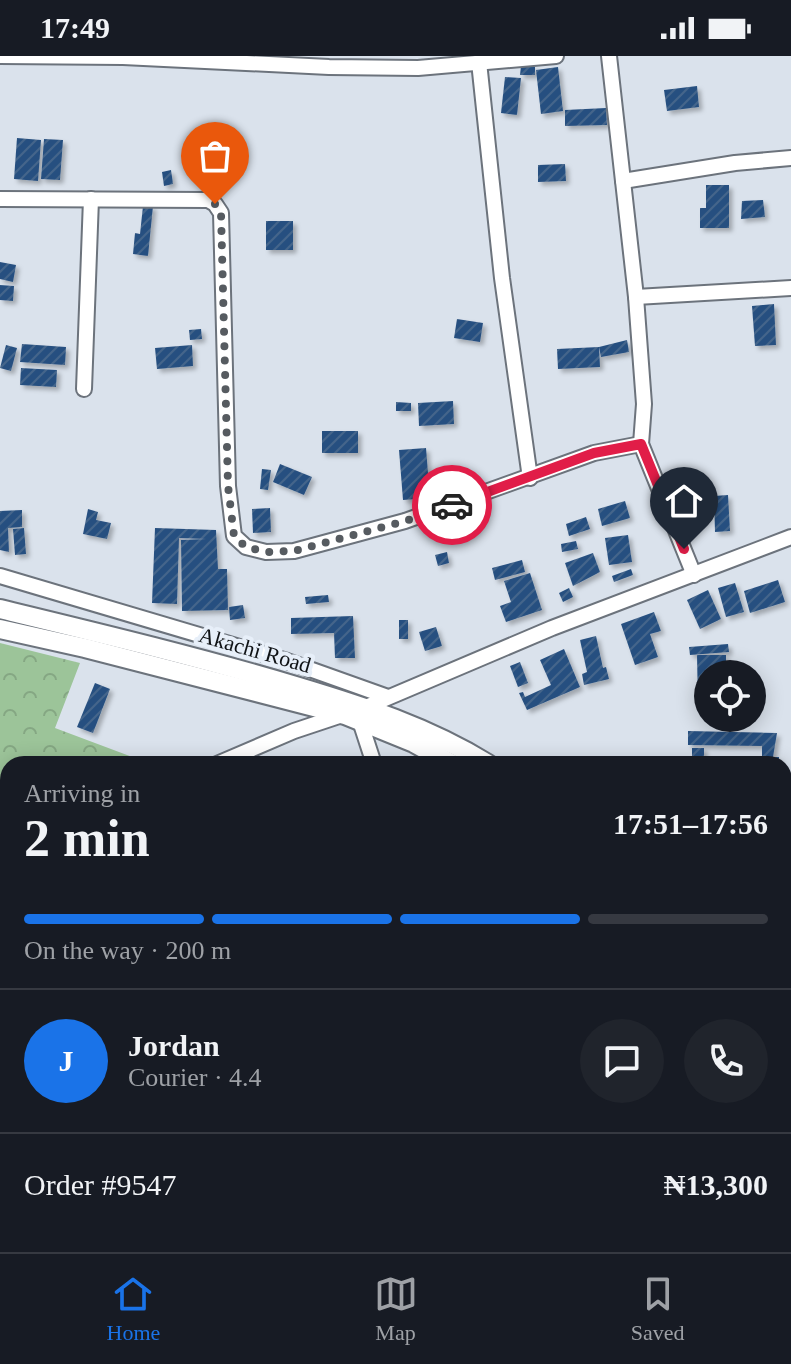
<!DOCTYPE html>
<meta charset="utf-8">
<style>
body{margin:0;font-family:Georgia,serif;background:#20242c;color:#f1f3f6;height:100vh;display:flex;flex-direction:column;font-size:30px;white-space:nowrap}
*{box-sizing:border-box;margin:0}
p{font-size:26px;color:#9ea1a6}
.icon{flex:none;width:44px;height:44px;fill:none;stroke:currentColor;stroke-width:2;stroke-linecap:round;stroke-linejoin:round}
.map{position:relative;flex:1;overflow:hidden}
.panel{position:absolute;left:0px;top:700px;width:792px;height:496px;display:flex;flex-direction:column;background:#171b24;border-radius:24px 24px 0 0;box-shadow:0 4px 20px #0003}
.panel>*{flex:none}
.buttons{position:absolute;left:694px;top:604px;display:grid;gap:16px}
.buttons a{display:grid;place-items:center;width:72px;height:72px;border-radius:50%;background:#171b24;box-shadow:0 4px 20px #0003;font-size:40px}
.pin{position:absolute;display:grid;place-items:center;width:68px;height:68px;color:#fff;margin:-82px -34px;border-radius:50% 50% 50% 0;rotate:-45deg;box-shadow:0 0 8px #0007}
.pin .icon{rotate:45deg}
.courier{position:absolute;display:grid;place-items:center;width:80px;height:80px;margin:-40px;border:6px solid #e11d48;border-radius:50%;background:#fff;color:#222;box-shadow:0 2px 10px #0007}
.overview em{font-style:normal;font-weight:600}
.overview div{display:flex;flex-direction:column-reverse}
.overview{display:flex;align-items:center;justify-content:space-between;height:136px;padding:0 24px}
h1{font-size:52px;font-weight:600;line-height:60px}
.bar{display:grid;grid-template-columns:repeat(4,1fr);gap:12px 8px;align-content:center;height:96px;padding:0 24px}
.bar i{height:10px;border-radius:6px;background:#363941}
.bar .selected{background:#1a73e8}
.bar p{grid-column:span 4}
.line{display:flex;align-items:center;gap:20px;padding:0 24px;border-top:2px solid #363941}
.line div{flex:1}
.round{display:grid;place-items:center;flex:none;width:84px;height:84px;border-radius:42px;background:#20242c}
.status{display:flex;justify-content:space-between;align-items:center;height:56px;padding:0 40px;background:#171b24;direction:ltr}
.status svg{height:22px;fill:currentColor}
.menu{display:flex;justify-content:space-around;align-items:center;height:112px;border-top:2px solid #363941;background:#171b24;font-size:22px;color:#9ea1a6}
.menu a{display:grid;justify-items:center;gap:4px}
.menu .selected{color:#1a73e8}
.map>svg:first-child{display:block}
.park{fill:url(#park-crowns)}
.building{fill:url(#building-hatch);filter:url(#shadow)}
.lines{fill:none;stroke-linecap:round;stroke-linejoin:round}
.minor-casing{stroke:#6c737c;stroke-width:18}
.major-casing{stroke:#6c737c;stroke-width:22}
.highway-casing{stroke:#6c737c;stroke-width:26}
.minor{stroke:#fff;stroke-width:14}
.major{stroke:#fff;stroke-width:18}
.highway{stroke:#fff;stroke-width:22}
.done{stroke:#565b60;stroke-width:8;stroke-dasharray:0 14.4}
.route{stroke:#e11d48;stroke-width:10}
.labels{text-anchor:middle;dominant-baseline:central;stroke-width:8;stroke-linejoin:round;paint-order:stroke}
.street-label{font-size:22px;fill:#0f1215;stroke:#e7eff9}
</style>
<div class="status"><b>17:49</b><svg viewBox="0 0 49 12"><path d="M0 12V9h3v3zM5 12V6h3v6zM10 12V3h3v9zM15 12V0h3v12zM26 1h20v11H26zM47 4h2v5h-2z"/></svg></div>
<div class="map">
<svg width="791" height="1196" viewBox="0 0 791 1196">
<defs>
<pattern id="park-crowns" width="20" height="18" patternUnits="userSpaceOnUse" patternTransform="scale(2)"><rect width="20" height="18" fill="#9cc499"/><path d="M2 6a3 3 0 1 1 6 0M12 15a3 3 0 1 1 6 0" fill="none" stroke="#85a783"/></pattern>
<pattern id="building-hatch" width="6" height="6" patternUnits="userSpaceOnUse" patternTransform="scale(2)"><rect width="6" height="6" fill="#285080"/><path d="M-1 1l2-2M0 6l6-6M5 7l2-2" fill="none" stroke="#45658b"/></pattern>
<filter id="shadow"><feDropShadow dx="3.5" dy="3.5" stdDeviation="2" flood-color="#0004"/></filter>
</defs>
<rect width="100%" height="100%" fill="#dae2ec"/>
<polygon class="park" points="0,587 80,607 55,672 151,708 8,708 8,1188 21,1188 0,1195"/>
<g class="building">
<polygon points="521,10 535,11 535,19 520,19"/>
<polygon points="558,11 563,55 541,58 536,14"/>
<polygon points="505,21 521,22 517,59 501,57"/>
<polygon points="697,30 699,51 667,55 664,34"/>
<polygon points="606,52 607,69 565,70 565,54"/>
<polygon points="17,82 41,84 38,125 14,123"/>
<polygon points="44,83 63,84 60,124 41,123"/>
<polygon points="565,108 566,125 538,126 538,109"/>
<polygon points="171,114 173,128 164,130 162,116"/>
<polygon points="706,129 729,129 729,172 700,172 700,152 706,152"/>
<polygon points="763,144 765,161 741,163 742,145"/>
<polygon points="143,150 153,150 148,200 133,198 135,177 140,178"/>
<rect x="266" y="165" width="27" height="29"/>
<polygon points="0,206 16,209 13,226 0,223"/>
<polygon points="0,229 14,230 13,245 0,244"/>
<polygon points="774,248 776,289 755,290 752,250"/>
<polygon points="457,263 483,267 480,286 454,282"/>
<polygon points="201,273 202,283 190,284 189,274"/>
<polygon points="627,284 629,296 601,301 599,291 600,311 558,313 557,293 599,291"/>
<polygon points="22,288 66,291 65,309 20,306"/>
<polygon points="6,289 17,292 11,315 0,312"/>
<polygon points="192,289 193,310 157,313 155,292"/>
<polygon points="21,312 57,314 56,331 20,329"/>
<polygon points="453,345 454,368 419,370 418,347"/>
<polygon points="396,346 411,347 411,355 396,355"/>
<rect x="322" y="375" width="36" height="22"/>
<polygon points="426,392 430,442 403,444 399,394"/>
<polygon points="280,408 312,421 304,439 273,426"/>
<polygon points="262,413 271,414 268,434 260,433"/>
<polygon points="728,439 730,475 715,476 714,440"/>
<polygon points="625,445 630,462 602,470 598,453"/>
<polygon points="270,452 271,476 253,477 252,453"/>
<polygon points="88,453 98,456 96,464 111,467 107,483 83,478"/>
<polygon points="22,454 22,471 8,472 9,496 0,494 0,455"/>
<polygon points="586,461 590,473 569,480 566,468"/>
<polygon points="24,472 26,498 15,499 13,473"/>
<polygon points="155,472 216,474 218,513 227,513 228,554 182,555 181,484 206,483 179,482 177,548 152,547"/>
<polygon points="628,479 632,506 609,509 605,482"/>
<polygon points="576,485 578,493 562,496 561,488"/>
<polygon points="447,496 449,507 438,510 435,499"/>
<polygon points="593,497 600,516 573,530 565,507"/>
<polygon points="522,504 525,516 495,524 492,512"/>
<polygon points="631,513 633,519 614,526 612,520"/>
<polygon points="530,517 542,554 506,566 500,550 511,546 504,525"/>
<polygon points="778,524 785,546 750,557 744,535"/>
<polygon points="735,527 744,556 726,561 718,532"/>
<polygon points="569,532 573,541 563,546 559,537"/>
<polygon points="708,534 721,563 700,573 687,544"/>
<polygon points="328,539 329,546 306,548 305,541"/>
<polygon points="243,549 245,562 230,564 229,551"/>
<polygon points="654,556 661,575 650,578 658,601 635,609 621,568"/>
<polygon points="353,560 355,602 335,602 334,577 291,578 291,562"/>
<rect x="399" y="564" width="9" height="19"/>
<polygon points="436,571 442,590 425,595 419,576"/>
<polygon points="596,580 603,612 606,611 609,623 584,629 582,618 587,616 580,584"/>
<polygon points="728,588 729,596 690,599 689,591"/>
<polygon points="564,593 580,631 527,654 519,637 523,636 525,641 551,629 540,604"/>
<polygon points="697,599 726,599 726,618 708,618 708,650 698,650"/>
<polygon points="520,606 528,627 518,631 510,610"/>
<polygon points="95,627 110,633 93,677 77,671"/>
<polygon points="688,675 777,677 773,701 779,701 779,708 692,707 692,692 704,692 704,703 762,702 762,690 688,689"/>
</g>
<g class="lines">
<defs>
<g id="minor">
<polyline points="0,0 123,1 329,11 418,12 556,0"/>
<polyline points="609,0 636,241 644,348 641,388 694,519"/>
<polyline points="479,6 502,222 530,422"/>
<polyline points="623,125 735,107 791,102"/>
<polyline points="0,143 208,144 215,148 221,157 228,430 234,480 246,491 266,496 294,495 405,465 594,397 641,388"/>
<polyline points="636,241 791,232"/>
<polyline points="84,333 91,143"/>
<polyline points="0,520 287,605 388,641"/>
<polyline points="360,665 374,708"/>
<polyline points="217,708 294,675 366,651 552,572 791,481"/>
<polyline points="0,815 8,810"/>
<polyline points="784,971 791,987"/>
</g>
<g id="major">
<path d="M0 553C99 577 199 601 296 630 363 650 428 671 488 708"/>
<polyline points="0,573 85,592 345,659 414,687 452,708"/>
</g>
<g id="highway">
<polyline points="784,911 791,915"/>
<polyline points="784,941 791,937"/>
<polyline points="784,962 791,959"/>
<polyline points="216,1196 239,1188"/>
<polyline points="279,1196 297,1188"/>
</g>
</defs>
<use href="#minor" class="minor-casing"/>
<use href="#major" class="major-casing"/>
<use href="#highway" class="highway-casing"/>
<use href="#minor" class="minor"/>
<use href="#major" class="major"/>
<use href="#highway" class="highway"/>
</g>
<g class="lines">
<polyline class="done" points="215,148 221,157 228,430 234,480 246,491 266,496 294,495 405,465 452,449"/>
<polyline class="route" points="452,449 594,397 641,388 684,493"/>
</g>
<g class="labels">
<g class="street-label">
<text transform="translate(255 594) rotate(16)">Akachi Road</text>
</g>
</g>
</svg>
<div class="buttons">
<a><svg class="icon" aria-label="locate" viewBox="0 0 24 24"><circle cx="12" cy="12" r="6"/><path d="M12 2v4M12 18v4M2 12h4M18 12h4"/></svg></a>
</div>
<div class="pin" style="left:215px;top:148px;background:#ea580c"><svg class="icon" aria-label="bag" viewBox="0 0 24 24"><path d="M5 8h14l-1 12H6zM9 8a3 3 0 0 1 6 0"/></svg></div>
<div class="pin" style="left:684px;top:493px;background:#1f2937"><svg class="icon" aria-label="home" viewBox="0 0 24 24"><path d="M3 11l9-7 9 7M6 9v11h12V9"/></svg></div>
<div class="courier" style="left:452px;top:449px"><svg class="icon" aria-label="car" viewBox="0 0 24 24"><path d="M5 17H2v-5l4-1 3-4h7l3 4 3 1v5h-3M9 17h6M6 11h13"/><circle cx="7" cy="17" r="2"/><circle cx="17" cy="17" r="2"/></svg></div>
<section class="panel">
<div class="overview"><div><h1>2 min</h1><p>Arriving in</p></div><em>17:51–17:56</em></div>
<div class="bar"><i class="selected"></i><i class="selected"></i><i class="selected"></i><i></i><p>On the way · 200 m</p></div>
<div class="line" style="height:144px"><b class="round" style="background:#1a73e8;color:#fff">J</b><div><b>Jordan</b><p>Courier · 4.4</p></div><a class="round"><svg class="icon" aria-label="chat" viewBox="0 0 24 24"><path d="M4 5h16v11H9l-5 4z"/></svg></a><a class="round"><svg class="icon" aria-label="phone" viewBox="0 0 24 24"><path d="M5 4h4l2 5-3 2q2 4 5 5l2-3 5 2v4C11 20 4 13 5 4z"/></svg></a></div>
<div class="line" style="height:104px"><div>Order #9547</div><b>₦13,300</b></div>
</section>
</div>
<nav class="menu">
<a class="selected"><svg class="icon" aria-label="home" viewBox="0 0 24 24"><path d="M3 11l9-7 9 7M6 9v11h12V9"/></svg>Home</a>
<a><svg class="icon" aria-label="map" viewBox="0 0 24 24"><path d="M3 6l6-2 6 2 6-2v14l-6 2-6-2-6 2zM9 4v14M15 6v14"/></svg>Map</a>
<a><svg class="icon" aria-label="saved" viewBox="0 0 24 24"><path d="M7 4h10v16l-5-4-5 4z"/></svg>Saved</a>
</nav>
